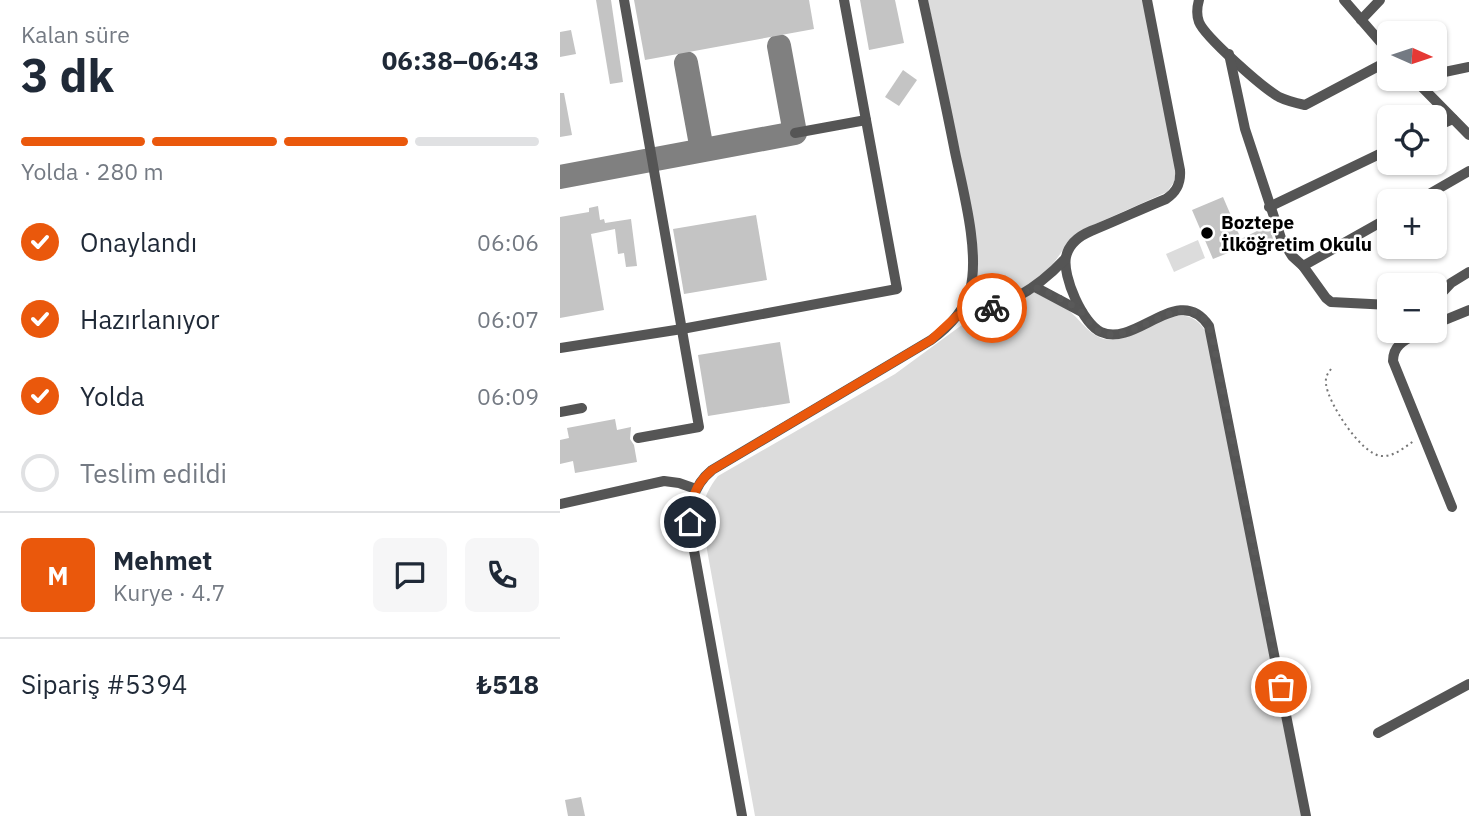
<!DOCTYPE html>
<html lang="tr">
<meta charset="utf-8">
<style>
body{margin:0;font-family:"IBM Plex Sans",sans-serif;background:#f6f6f7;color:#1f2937;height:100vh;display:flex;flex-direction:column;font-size:26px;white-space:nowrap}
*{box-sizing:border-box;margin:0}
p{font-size:23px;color:#747a83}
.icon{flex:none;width:38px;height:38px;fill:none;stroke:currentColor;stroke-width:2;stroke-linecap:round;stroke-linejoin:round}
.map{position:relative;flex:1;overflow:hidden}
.details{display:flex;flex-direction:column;background:#fff;width:560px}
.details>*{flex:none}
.needle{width:46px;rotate:93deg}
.controls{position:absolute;left:817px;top:21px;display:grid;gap:14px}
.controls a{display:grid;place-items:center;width:70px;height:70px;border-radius:10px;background:#fff;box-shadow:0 2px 5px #0004;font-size:35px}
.pin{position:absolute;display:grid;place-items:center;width:60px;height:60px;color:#fff;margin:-30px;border:4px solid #fff;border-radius:50%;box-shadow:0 2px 7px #0007}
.courier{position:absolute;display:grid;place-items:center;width:70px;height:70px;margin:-35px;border:5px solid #ea580c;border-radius:50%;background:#fff;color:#222;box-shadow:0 2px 9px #0007}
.summary em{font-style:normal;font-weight:700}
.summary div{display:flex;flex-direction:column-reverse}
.summary{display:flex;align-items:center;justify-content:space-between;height:119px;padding:0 21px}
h1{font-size:46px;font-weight:700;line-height:52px}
.bar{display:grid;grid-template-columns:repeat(4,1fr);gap:10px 7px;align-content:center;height:84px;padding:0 21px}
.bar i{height:9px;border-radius:5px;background:#e0e1e3}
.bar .active{background:#ea580c}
.bar p{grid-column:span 4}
.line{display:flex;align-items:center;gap:18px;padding:0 21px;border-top:2px solid #e0e1e3}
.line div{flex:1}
.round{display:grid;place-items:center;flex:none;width:74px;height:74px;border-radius:10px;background:#f6f6f7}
ol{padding:0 21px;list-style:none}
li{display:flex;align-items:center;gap:21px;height:77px}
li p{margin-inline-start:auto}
li .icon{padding:7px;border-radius:50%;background:#ea580c;color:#fff;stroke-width:4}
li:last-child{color:#747a83}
li i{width:38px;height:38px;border:4px solid #e0e1e3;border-radius:50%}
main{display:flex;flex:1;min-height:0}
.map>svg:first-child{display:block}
.green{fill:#dcdcdc}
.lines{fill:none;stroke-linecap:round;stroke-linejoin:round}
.taxiway{stroke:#808080;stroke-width:24}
.building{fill:#c4c4c4}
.path{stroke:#777;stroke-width:2;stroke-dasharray:2 3.5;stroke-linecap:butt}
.minor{stroke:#555;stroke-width:10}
.done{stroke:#595959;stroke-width:7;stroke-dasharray:0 12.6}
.route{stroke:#ea580c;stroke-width:9}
.poi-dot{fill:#000;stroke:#fff;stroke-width:2.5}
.labels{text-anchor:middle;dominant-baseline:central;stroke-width:5;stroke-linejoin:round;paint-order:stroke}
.poi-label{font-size:19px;font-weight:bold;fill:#000;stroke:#fff;text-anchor:start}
</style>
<main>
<section class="details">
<div class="summary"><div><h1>3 dk</h1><p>Kalan süre</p></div><em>06:38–06:43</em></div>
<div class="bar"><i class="active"></i><i class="active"></i><i class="active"></i><i></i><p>Yolda · 280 m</p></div>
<ol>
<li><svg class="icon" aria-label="check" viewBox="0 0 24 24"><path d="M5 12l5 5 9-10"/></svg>Onaylandı<p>06:06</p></li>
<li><svg class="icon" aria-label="check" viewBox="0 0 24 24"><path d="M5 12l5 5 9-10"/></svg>Hazırlanıyor<p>06:07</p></li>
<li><svg class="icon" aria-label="check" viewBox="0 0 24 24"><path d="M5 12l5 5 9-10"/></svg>Yolda<p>06:09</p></li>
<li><i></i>Teslim edildi</li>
</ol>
<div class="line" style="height:126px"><b class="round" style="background:#ea580c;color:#fff">M</b><div><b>Mehmet</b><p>Kurye · 4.7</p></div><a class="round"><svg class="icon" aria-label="chat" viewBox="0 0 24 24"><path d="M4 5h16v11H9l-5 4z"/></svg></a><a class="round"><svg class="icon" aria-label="phone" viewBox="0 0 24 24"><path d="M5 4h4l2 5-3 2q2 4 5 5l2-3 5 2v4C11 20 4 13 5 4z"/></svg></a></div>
<div class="line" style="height:91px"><div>Sipariş #5394</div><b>₺518</b></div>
</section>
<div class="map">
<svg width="909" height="816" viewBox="0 0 909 816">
<rect width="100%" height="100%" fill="#fff"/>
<g class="green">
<path d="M368 0H584L616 170 614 182 607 192 522 230C505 242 502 254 490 267 468 291 438 301 408 311L416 288 418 264 408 192Z"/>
<polygon points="638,240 645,258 614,272 606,254"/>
<path d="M474 292C485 298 498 303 508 310 524 322 533 344 558 339 589 332 627 292 648 336L743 816H195L142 522C141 504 147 490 158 476L335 374 406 322Z"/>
</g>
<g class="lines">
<g class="taxiway">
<polyline points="126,63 142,150"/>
<polyline points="0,177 235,133 219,46"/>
</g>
</g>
<g class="building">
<polygon points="36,0 51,0 63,82 50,84"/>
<polygon points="74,0 249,0 254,29 85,60"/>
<polygon points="300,0 335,0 344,43 309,50"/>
<polygon points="11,30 16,54 0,57 0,32"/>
<polygon points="343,70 357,80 339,106 325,97"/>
<polygon points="0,93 4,93 12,135 0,137"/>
<polygon points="663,197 681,239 709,225 713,239 692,250 690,244 653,259 632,210"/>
<polygon points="38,206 40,220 44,219 45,223 71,219 77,266 66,267 64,253 58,254 55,229 31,234 44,310 0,318 0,217 29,212 29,208"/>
<polygon points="196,215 207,280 124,294 113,229"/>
<polygon points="220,342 230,403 148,416 138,355"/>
<polygon points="55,419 57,430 71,427 70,439 74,445 77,462 15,473 13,461 0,464 0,440 9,438 7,428"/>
<polygon points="21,797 25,816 8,816 5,800"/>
</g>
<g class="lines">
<path class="path" d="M771 369C768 373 765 377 766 384 768 403 801 454 821 456 834 457 845 447 855 440"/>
<g class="minor">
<polyline points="64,0 139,427 78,438"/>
<path d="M587 0 620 170C621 183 617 192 606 199 581 209 556 221 531 231 519 236 509 243 506 257 502 276 523 324 541 332 576 348 619 281 649 326L746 816"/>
<path d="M639 0C637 7 636 14 639 22 645 37 703 88 719 97 727 101 736 103 745 105L830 60"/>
<polyline points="784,0 830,53"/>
<polyline points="801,20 820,0"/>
<polyline points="669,54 685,129 721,238 732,256 743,266 766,298 771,302 830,305"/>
<polyline points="875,74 909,67"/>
<polyline points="854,79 909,135"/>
<polyline points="875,127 893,119"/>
<polyline points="235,133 306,120"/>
<polyline points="857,201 909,171"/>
<polyline points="709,207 830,149"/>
<polyline points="743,266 830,217"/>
<polyline points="475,287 522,312"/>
<polyline points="875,300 891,283 909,272"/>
<path d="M397 316C441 311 476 290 505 259"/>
<polyline points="875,324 909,310"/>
<path d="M862 331C848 339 833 343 833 361L892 507"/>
<polyline points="0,348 122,329 337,289 284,0"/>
<polyline points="0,412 22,408"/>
<polyline points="0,504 104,481 119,483 136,489"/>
<polyline points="818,733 909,684"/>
<path d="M182 816 131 534C129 509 131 487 152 470L371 340C389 327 404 312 410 290 420 253 403 190 395 152 385 101 374 51 363 0"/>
</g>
</g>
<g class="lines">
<path class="done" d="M432 308 475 287C488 293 515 304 523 314 531 323 534 332 547 334 581 341 638 273 653 340L721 687"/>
<path class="route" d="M130 522C130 501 135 484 152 470L371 340 397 316 432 308"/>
</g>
<circle class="poi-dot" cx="647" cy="233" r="7"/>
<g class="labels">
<g class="poi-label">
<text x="661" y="222">Boztepe<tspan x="661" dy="22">İlköğretim Okulu</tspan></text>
</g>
</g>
</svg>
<div class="controls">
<a><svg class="needle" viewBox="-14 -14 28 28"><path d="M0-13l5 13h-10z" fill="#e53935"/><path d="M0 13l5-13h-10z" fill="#747a83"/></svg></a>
<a><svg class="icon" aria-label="locate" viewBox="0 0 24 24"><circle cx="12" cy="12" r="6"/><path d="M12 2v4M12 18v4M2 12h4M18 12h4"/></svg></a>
<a>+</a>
<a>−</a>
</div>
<div class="pin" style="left:721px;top:687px;background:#ea580c"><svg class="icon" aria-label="bag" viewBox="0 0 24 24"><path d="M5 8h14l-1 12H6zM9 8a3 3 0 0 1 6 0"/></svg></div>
<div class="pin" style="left:130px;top:522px;background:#1f2937"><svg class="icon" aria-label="home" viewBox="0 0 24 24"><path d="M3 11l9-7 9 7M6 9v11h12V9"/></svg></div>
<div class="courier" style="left:432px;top:308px"><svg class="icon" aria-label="bike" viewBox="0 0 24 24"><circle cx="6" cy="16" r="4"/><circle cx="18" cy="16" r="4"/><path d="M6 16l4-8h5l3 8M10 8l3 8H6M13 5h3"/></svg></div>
</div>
</main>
